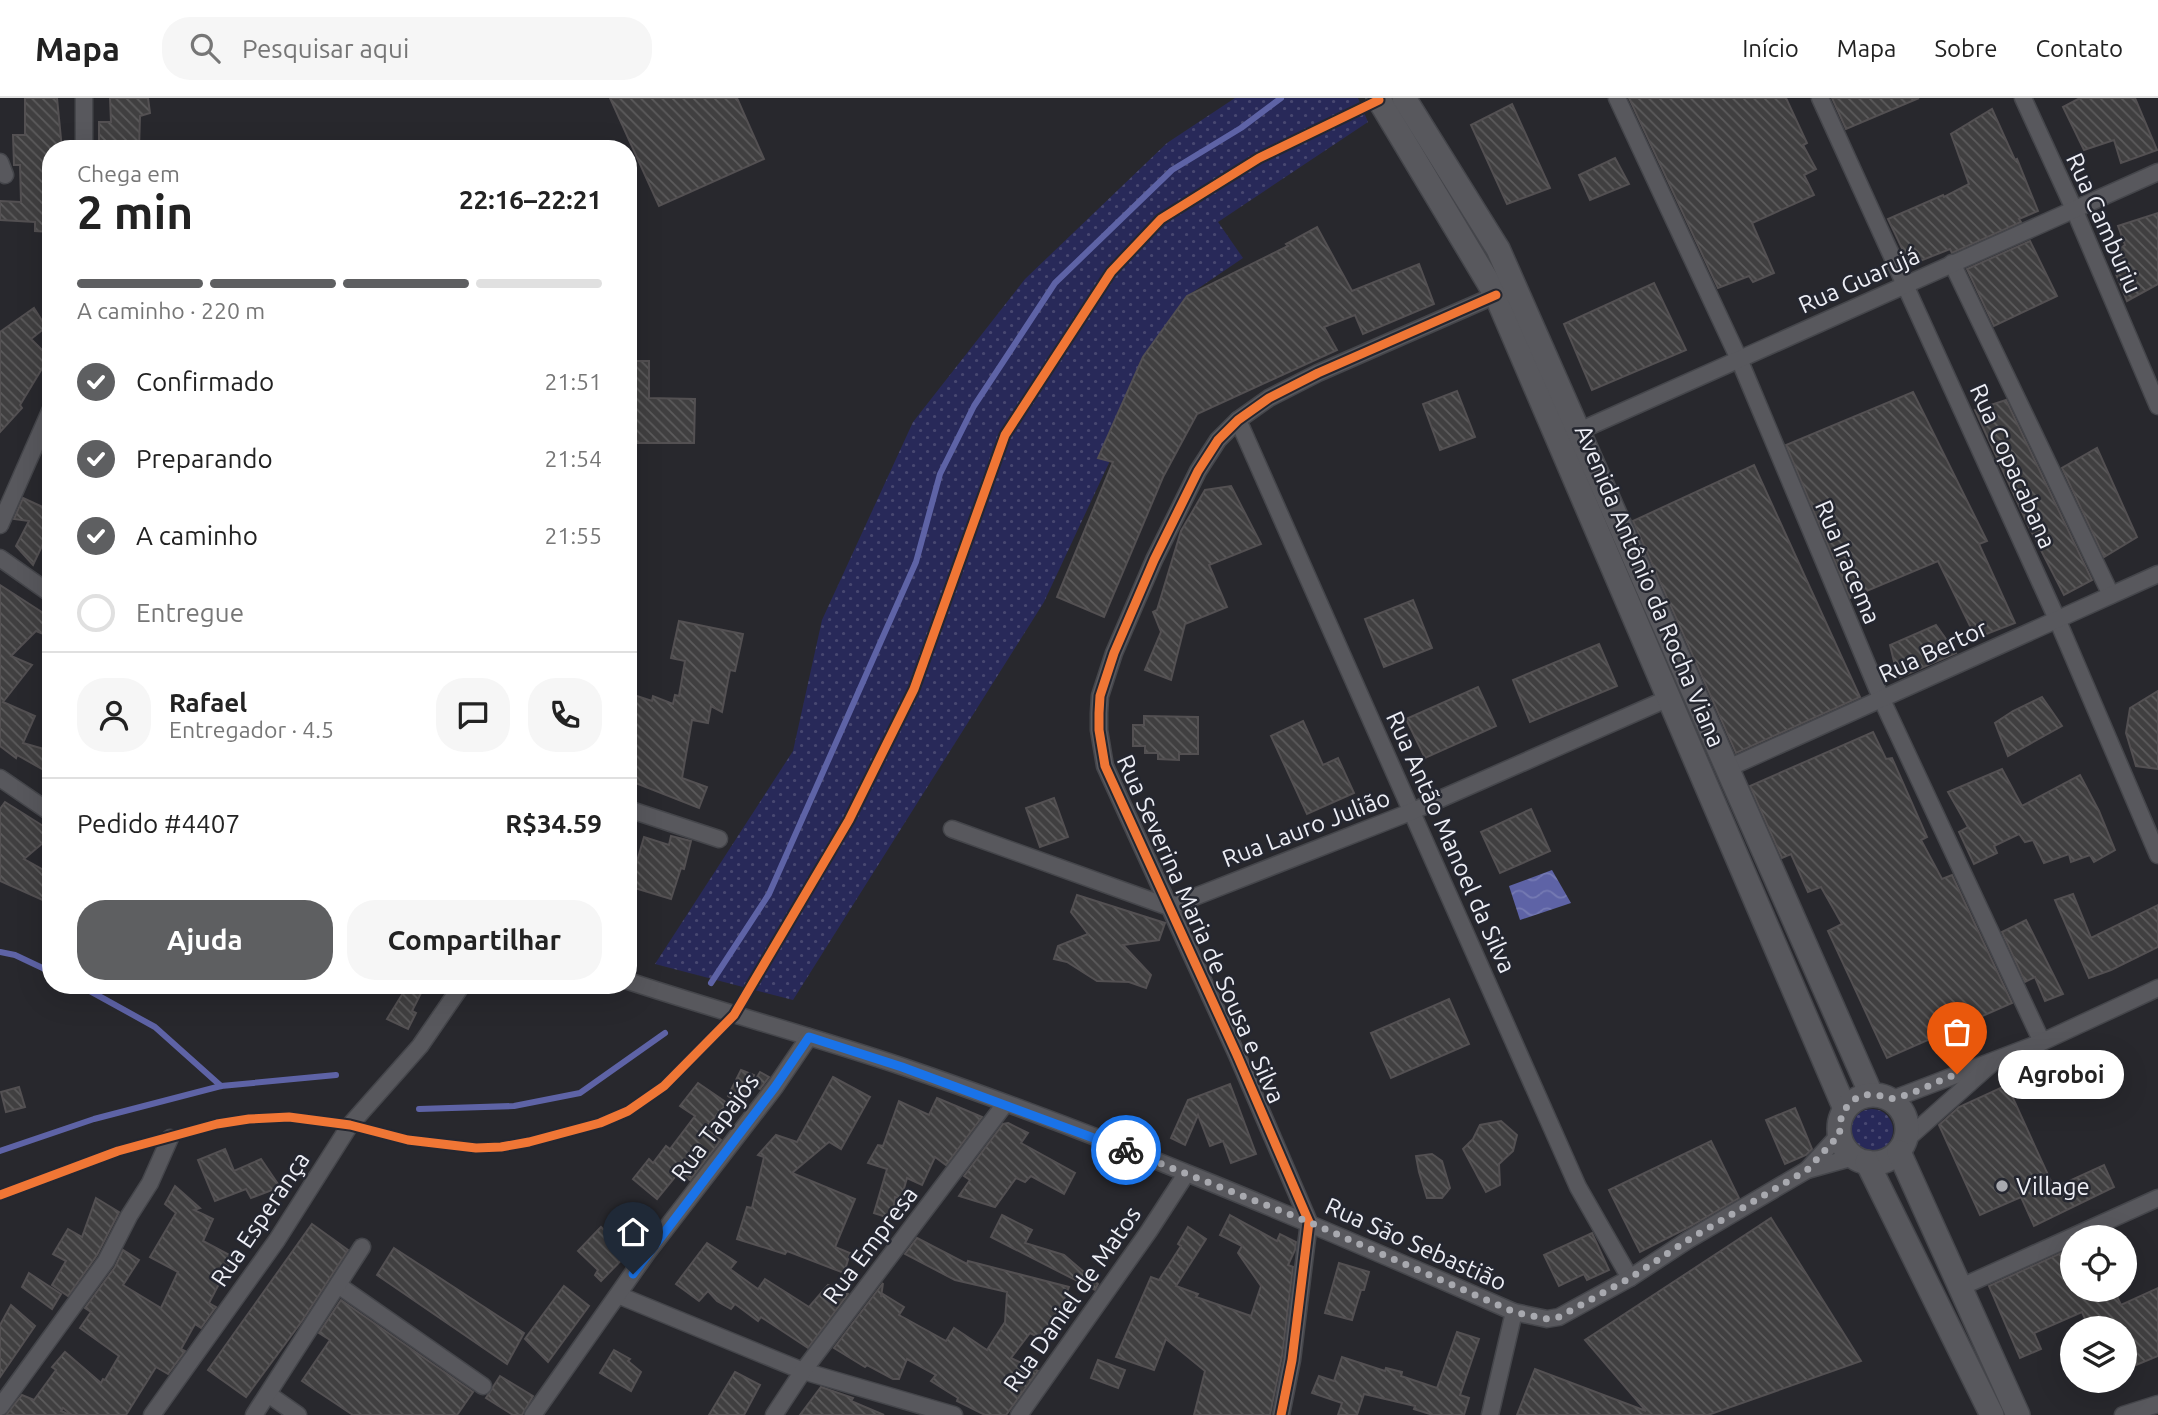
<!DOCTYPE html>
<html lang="pt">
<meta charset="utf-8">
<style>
body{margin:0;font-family:Ubuntu,sans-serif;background:#f6f6f6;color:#222;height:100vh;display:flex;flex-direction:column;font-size:26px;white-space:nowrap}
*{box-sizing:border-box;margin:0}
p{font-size:23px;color:#767676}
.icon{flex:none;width:38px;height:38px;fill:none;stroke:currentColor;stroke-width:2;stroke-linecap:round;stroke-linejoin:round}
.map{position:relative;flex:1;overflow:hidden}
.drawer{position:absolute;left:42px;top:42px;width:595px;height:854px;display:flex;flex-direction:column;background:#fff;border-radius:28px;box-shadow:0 7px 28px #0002}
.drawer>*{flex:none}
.buttons{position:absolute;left:2060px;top:1127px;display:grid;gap:14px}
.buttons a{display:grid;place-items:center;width:77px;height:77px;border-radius:50%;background:#fff;box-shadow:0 7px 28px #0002;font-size:35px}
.pin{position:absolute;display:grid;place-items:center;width:60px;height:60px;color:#fff;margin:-72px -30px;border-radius:50% 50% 50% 0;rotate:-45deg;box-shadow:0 0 7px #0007}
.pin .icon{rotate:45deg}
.courier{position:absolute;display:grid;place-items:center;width:70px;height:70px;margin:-35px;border:5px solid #1a73e8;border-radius:50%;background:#fff;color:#222;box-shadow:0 2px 9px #0007}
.bubble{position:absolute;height:49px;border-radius:24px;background:#fff;box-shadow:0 7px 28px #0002;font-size:23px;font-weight:700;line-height:49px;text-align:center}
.overview em{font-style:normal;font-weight:700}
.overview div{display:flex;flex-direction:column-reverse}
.overview{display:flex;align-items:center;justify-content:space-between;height:119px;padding:0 35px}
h1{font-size:46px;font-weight:700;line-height:52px}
.bar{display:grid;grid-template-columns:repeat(4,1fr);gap:10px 7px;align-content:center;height:84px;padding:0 35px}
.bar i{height:9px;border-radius:5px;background:#e0e0e0}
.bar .selected{background:#5e5f61}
.bar p{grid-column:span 4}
.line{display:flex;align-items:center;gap:18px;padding:0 35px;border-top:2px solid #e0e0e0}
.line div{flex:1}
.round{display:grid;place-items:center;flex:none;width:74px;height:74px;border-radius:28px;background:#f6f6f6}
ol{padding:0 35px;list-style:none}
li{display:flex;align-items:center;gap:21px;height:77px}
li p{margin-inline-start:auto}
li .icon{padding:7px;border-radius:50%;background:#5e5f61;color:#fff;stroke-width:4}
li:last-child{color:#767676}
li i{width:38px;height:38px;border:4px solid #e0e0e0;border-radius:50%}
.cta{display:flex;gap:14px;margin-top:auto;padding:14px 35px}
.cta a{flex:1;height:80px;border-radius:28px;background:#5e5f61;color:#fff;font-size:28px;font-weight:700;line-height:80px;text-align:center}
.cta a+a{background:#f6f6f6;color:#222}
header{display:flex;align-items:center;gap:42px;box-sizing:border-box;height:98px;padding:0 35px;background:#fff;border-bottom:2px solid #e0e0e0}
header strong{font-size:33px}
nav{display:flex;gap:38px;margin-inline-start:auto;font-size:24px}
.search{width:490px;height:63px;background:#f6f6f6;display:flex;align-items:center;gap:18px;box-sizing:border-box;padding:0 24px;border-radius:28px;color:#767676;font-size:26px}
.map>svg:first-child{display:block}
.grass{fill:url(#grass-dots)}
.water{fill:url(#water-waves)}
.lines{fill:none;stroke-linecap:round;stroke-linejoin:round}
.stream{stroke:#5e63a6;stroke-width:6}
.building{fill:url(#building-back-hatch);stroke:#535052;stroke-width:2}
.minor-casing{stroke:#45464b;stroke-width:19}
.secondary-casing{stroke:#45464b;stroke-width:26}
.minor{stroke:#58585d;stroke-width:16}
.secondary{stroke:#58585d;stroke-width:23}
.cycleway-casing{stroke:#252730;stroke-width:13}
.cycleway{stroke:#f07635;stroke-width:9}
.done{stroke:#a8a9af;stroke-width:7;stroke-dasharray:0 12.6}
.route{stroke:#1a73e8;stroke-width:9}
.poi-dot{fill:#a8a9af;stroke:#252730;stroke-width:2.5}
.labels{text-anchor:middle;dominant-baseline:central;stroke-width:5;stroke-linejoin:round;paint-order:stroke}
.street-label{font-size:24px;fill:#edeef5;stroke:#252730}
.poi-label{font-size:24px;fill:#edeef5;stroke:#252730;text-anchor:start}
</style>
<header>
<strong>Mapa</strong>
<div class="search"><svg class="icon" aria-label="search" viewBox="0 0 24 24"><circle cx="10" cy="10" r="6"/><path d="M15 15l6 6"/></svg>Pesquisar aqui</div>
<nav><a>Início</a><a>Mapa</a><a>Sobre</a><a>Contato</a></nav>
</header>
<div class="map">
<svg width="2158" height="1317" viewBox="0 0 2158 1317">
<defs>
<pattern id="grass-dots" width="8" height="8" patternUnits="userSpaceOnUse" patternTransform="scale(1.75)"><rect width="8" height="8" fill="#282959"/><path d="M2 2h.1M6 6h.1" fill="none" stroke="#484871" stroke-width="1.8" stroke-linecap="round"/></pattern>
<pattern id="water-waves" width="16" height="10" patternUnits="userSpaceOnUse" patternTransform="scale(1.75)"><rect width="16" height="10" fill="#5e63a6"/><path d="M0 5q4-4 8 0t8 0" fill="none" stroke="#757ab3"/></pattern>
<pattern id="building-back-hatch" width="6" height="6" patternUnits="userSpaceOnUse" patternTransform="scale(1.75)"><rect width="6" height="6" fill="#403f40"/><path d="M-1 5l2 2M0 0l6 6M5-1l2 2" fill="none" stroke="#5c5b5c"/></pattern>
</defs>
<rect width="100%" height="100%" fill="#28282d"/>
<g class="grass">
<polygon points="1235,0 1358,0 1368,24 1218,124 1243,160 1187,198 1044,504 793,902 655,866 793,653 822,522 913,324 1025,181 1167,45"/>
<circle cx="1872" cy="1032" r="21"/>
</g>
<polygon class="water" points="1552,772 1571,805 1520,822 1509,788"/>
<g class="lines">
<g class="stream">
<polyline points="0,854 15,857 51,874"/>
<polyline points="711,885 769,796 916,464 940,376 974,308 1055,185 1172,72 1241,30 1281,0"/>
<polyline points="79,887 155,929 221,988"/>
<polyline points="419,1011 514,1008 580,995 665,935"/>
<polyline points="0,1053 94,1021 221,988 336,977"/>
</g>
</g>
<g class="building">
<polygon points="25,0 57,0 62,51 51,51 51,134 35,133 35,124 0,122 0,103 21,104 20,67 14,67 13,37 25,37"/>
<polygon points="110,0 148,0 150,15 140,18 139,51 99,51 99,24 111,24"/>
<polygon points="610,0 737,0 764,61 659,108"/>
<polygon points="1629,0 1786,0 1807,45 1803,47 1816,71 1804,77 1814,97 1752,125 1774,175 1753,184 1749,178 1718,190"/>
<polygon points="1832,0 1919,0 1846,31"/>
<polygon points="2080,0 2135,0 2157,52 2121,65 2114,42 2084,52 2063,9"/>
<polygon points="1512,6 1550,90 1507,106 1471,27"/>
<polygon points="1992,11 2015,62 2017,61 2038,113 2019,121 2021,124 1952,155 1950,151 1910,167 1888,121 1943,97 1944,99 1969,86 1951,36"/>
<polygon points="1615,60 1629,86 1590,102 1579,77"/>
<polygon points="2158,115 2158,186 2127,203 2116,176 2124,173 2116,153 2125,147 2118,128"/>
<polygon points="1317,129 1352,193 1419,166 1434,206 1363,236 1355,217 1324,229 1337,252 1197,316 1163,379 1104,519 1057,499 1113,364 1098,360 1143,259 1187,198 1288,148 1286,146"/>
<polygon points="2030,143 2057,198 1994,228 1967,171"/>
<polygon points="1654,185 1686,252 1592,292 1564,226"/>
<polygon points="34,210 46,229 31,241 49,259 20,307 22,310 0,334 0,234"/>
<polygon points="628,263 649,263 649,300 695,301 694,345 628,345"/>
<polygon points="1457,293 1475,339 1440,352 1423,306"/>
<polygon points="1913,294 1987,443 1979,446 2015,525 1976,540 1938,463 1850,500 1786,347"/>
<polygon points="2006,302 2092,482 2064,497 2028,427 1975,312"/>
<polygon points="2097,350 2137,439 2104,459 2062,370"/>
<polygon points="1754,367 1860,599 1736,655 1633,423"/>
<polygon points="1231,388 1261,446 1209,467 1227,509 1185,526 1171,582 1145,572 1161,534 1153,514 1157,512 1181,433 1205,392"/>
<polygon points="23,400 47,411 49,433 33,467 16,448 29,423 14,421"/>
<polygon points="0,487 51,520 51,539 36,533 11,558 32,567 3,604 35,618 23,645 51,653 51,676 17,657 16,660 0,648"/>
<polygon points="1413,502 1432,550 1384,569 1365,521"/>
<polygon points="679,523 743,536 735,573 730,572 722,614 711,608 708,625 692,622 682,680 707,689 699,710 628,682 628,614 634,597 652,603 653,598 673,606 675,597 679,598 685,563 671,560"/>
<polygon points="1936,527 1956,555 1898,580 1890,547"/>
<polygon points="1599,546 1617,588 1530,624 1513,582"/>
<polygon points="1478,589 1496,628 1425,660 1406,621"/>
<polygon points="2158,593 2158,671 2136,668 2126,635 2130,610"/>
<polygon points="2042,599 2062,628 2008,658 1995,625 2013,613"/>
<polygon points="1144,618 1198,619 1198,656 1179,656 1179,662 1158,661 1158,655 1145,655 1145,648 1133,648 1133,627 1144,627"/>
<polygon points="1303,623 1323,667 1338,660 1354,695 1307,716 1271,638"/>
<polygon points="1873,634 1886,661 1892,660 1927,739 1921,742 1942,781 1952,777 2012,905 1887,960 1828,833 1842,826 1821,789 1808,794 1791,756 1782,760 1750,688"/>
<polygon points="2002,671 2022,708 2080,677 2099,713 2115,752 2094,764 2090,757 2071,764 2069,756 2044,765 2033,742 2025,744 2019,736 1994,748 1997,755 1974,766 1959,734 1968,729 1948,694"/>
<polygon points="1054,700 1068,739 1040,749 1026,710"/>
<polygon points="5,704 51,733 51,738 24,761 49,775 45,803 0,783 0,711"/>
<polygon points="1531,711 1550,753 1500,775 1481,734"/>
<polygon points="671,738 691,743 684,771 681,770 671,801 628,788 628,768 635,770 644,739 669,747"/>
<polygon points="2073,796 2091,840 2158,807 2158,849 2111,872 2089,880 2055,802"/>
<polygon points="1077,797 1165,825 1159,842 1123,847 1151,877 1146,890 1129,884 1097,883 1067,864 1054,861 1058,848 1088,836 1071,814"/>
<polygon points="2026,822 2063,896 2045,903 2035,879 2025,884 2002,834"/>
<polygon points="408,887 425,887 412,913 416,915 408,931 387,921"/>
<polygon points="1449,901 1469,946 1391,980 1371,935"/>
<polygon points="741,972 754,977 746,1002 738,1005 728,998"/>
<polygon points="760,974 769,979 760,991 752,987"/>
<polygon points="833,979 870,999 841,1051 829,1044 792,1075 855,1101 835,1149 850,1155 844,1175 787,1153 785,1156 737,1141 747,1109 752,1110 764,1059 758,1057 776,1037 797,1044"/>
<polygon points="698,985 727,1005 705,1030 721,1042 690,1082 679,1074 657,1101 633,1081 649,1061 653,1065 666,1048 670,1051 695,1018 680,1008"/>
<polygon points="1230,986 1256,1056 1231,1065 1223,1043 1210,1048 1198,1017 1185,1047 1171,1040 1188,1002"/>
<polygon points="2007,987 2054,1090 2104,1067 2114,1089 2034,1128 2021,1099 1980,1117 1939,1027 1959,1009"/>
<polygon points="19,989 25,1009 6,1014 1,994"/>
<polygon points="937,1000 982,1019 946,1067 935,1059 922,1087 907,1080 901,1101 895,1099 892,1121 874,1115 887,1071 868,1065 878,1047 883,1048 899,1003 929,1017"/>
<polygon points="1795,1010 1812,1051 1806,1057 1785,1066 1766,1022"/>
<polygon points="1501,1023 1517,1037 1513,1053 1499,1066 1500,1087 1486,1094 1463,1051 1473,1041 1480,1027"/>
<polygon points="1008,1025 1028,1035 1021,1045 1075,1075 1064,1096 1031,1078 1025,1084 1016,1080 995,1109 959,1098 970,1082 964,1078 1003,1026"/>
<polygon points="1711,1043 1739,1100 1689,1129 1640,1154 1609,1092"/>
<polygon points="225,1051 234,1073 261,1061 280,1089 251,1100 246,1091 215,1103 198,1062"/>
<polygon points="1432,1056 1442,1063 1450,1090 1442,1100 1427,1100 1419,1074 1416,1058"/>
<polygon points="175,1088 200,1110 194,1112 213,1121 203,1143 233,1159 209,1205 216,1209 213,1213 201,1230 195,1226 181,1251 185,1253 168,1276 156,1269 126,1317 72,1317 63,1310 61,1313 70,1317 6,1317 22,1297 34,1302 56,1272 52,1269 65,1254 101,1285 103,1281 105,1282 119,1258 80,1230 91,1214 85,1210 115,1169 123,1152 139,1162 123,1187 161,1210 178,1174 150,1159 176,1115 165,1106"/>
<polygon points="96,1100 119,1114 97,1157 68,1198 52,1187 66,1163 53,1156 68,1131 82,1139"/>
<polygon points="640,1114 657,1125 643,1143 641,1142 601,1183 595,1177 598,1172 578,1153 601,1129 617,1145"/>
<polygon points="1002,1117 1032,1132 1025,1145 1064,1157 1098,1186 1095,1192 991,1139"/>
<polygon points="1230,1117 1277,1143 1280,1136 1296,1144 1295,1152 1288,1167 1293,1169 1282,1258 1270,1317 1194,1317 1205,1273 1166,1241 1154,1272 1116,1259 1151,1179 1159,1182 1181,1148 1178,1146 1188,1129 1206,1141 1176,1188 1198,1196 1196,1199 1251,1218 1261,1188 1238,1155 1242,1148 1220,1137"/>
<polygon points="1771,1120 1861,1263 1708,1317 1517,1317 1535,1271 1646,1313 1585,1242"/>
<polygon points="312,1126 348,1152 302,1223 246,1299 208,1272"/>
<polygon points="1592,1135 1609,1172 1587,1182 1584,1176 1559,1188 1544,1157"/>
<polygon points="917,1140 967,1166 968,1163 1069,1189 1054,1226 1057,1230 1048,1244 1030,1235 1011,1260 1038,1273 1006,1317 985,1317 957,1303 958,1300 931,1283 936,1277 907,1261 899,1281 893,1281 867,1267 865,1269 834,1250 883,1185 881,1199 883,1196 904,1209 899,1217 946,1243 954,1230 987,1252 1005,1224 1007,1194 955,1182 905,1156"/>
<polygon points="707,1145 736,1164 730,1171 758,1191 765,1181 809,1209 828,1187 848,1196 808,1250 761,1219 758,1223 735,1206 731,1211 717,1203 708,1193 699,1203 676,1186"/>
<polygon points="394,1150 524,1235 507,1266 377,1177"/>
<polygon points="2072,1150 2072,1192 2114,1192 2121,1207 2158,1190 2158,1258 2124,1272 2124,1230 2089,1230 2082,1214 2034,1235 2041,1251 2020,1260 1989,1188"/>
<polygon points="1339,1165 1369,1174 1364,1192 1361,1192 1352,1222 1325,1215"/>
<polygon points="29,1175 61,1196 52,1211 22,1189"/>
<polygon points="564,1188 589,1208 548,1264 525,1241"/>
<polygon points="341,1202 473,1294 457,1317 353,1317 302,1283 330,1242 319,1235"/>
<polygon points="11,1207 35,1228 0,1279 0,1227"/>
<polygon points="1457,1234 1479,1241 1460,1297 1469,1300 1464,1317 1433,1317 1414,1311 1415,1308 1364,1296 1357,1317 1338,1317 1342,1305 1312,1295 1319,1278 1334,1283 1342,1259 1385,1273 1386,1270 1402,1274 1401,1278 1437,1290"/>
<polygon points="614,1252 630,1261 628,1263 641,1274 631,1293 600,1275"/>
<polygon points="1098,1262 1125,1272 1118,1290 1091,1280"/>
<polygon points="735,1274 760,1287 744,1317 709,1317"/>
<polygon points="500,1278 533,1298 522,1317 513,1317 486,1300"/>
<polygon points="821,1289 853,1300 851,1303 884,1317 800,1317"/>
</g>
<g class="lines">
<defs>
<g id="minor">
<polyline points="1617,0 1739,261 1882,602 2042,944"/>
<polyline points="1820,0 2057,521 2158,757"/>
<polyline points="2023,0 2074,111 2158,308"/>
<polyline points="84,51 84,0"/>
<polyline points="0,64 5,77"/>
<polyline points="1952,165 2111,497"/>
<polyline points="1238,322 1578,1089 1630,1180"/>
<polyline points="1579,333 2158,74"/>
<polyline points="0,427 51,311"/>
<polyline points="0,460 51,496"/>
<polyline points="1726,671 2158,476"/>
<polyline points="0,680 51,715"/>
<polyline points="628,711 719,741"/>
<polyline points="952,731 1169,809 1413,713 1669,600"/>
<path d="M628 883C719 913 811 938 901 968 1110 1039 1313 1126 1514 1214L1547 1221 1559 1219 1630 1180 1688 1142 1807 1072 1854 1059"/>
<polyline points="1893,1001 2042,944 2158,890"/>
<polyline points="1907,1041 1990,967"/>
<polyline points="1807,1072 1840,1036"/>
<polyline points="338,1187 483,1288"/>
<polyline points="1961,1189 2158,1100"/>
<polyline points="618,1197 803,1273 954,1317"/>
<polyline points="268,1296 298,1317"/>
<polyline points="0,1309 106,1163 129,1118 150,1085 170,1040"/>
<polyline points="152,1317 277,1142 350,1027 420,948 462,887"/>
<polyline points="254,1317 362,1149"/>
<polyline points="533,1317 647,1155 775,989 809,939"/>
<polyline points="774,1317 803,1273 1005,1006"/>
<polyline points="1019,1317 1149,1133 1186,1076"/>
<polyline points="1281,1317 1292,1262 1309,1124 1237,957 1105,668 1099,632 1099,615 1100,598 1114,555 1154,462 1198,373 1218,342 1238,322 1269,300 1318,275 1496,197"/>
<polyline points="1490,1317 1514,1214"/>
<polyline points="2123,1317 2158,1306"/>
</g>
<g id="secondary">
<polyline points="1378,0 1496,197 1845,1011"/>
<polyline points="1404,0 1498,151 1871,996"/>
<circle cx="1873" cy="1031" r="34"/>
<polyline points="1899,1054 2018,1317"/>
<polyline points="1867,1064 1992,1317"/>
</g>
</defs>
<use href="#minor" class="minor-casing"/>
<use href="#secondary" class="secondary-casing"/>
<use href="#minor" class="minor"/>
<use href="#secondary" class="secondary"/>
<defs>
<g id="cycleway">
<polyline points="0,1097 118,1053 217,1026 249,1021 289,1019 350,1027 408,1042 476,1050 501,1049 529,1044 600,1025 628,1013 664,988 734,917 849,722 914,591 1005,337 1111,174 1161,121 1259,60 1379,2"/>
<polyline points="1281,1317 1292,1262 1309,1124 1237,957 1105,668 1099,632 1099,615 1100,598 1114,555 1154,462 1198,373 1218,342 1238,322 1269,300 1318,275 1496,197"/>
</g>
</defs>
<use href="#cycleway" class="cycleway-casing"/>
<use href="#cycleway" class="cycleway"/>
</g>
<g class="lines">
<path class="done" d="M1126 1052 1309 1124 1514 1214 1547 1221 1559 1219 1630 1180 1688 1142 1807 1072 1840 1036C1837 1016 1852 994 1874 997 1882 997 1888 1002 1896 1000 1916 995 1937 983 1957 976"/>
<polyline class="route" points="633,1176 775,989 809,939 902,969 1126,1052"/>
</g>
<circle class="poi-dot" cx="2002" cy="1088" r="7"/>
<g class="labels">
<g class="street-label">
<text transform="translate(2104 125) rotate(66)">Rua Camburiu</text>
<text transform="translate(1859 182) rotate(-24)">Rua Guarujá</text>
<text transform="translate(2013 368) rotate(66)">Rua Copacabana</text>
<text transform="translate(1848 464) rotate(67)">Rua Iracema</text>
<text transform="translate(1650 488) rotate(67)">Avenida Antônio da Rocha Viana</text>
<text transform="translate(1933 553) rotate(-25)">Rua Bertor</text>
<text transform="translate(1306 730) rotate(-21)">Rua Lauro Julião</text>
<text transform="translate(1451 744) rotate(66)">Rua Antão Manoel da Silva</text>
<text transform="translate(1201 831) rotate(66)">Rua Severina Maria de Sousa e Silva</text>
<text transform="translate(715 1029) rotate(-53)">Rua Tapajós</text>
<text transform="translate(260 1121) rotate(-56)">Rua Esperança</text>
<text transform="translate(1416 1146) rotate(24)">Rua São Sebastião</text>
<text transform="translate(870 1147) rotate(-53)">Rua Empresa</text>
<text transform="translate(1072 1201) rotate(-55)">Rua Daniel de Matos</text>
</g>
<g class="poi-label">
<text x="2016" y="1088">Village</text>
</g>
</g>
</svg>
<div class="buttons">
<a><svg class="icon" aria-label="locate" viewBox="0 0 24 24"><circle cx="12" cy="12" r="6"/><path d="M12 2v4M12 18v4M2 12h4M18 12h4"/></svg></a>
<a><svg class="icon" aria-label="layers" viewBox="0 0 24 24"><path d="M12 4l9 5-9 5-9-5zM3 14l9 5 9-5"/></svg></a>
</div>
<div class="pin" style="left:1957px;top:976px;background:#ea580c"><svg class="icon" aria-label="bag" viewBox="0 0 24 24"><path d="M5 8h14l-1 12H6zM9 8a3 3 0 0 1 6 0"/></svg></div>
<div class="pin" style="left:633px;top:1176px;background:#1f2937"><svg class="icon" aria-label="home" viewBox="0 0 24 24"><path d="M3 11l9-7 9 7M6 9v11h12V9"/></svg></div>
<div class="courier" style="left:1126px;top:1052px"><svg class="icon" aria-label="bike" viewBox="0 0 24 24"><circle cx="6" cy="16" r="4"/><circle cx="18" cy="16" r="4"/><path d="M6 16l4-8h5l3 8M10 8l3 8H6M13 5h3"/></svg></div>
<div class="bubble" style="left:1998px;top:952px;width:126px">Agroboi</div>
<section class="drawer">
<div class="overview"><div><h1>2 min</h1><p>Chega em</p></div><em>22:16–22:21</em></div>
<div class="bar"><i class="selected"></i><i class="selected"></i><i class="selected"></i><i></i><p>A caminho · 220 m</p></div>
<ol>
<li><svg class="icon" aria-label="check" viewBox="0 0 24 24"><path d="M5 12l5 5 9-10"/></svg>Confirmado<p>21:51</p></li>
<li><svg class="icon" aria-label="check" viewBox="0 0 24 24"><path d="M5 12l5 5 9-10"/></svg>Preparando<p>21:54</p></li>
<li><svg class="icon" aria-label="check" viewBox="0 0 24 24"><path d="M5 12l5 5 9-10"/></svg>A caminho<p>21:55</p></li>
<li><i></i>Entregue</li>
</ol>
<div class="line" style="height:126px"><a class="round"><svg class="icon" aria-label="person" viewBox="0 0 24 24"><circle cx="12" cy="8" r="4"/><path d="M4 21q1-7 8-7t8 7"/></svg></a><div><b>Rafael</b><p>Entregador · 4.5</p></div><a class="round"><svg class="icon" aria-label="chat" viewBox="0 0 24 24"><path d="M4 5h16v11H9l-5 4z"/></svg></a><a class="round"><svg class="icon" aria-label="phone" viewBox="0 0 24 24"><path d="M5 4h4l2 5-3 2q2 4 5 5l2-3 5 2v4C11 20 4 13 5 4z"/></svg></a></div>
<div class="line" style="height:91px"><div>Pedido #4407</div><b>R$34.59</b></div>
<div class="cta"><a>Ajuda</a><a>Compartilhar</a></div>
</section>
</div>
